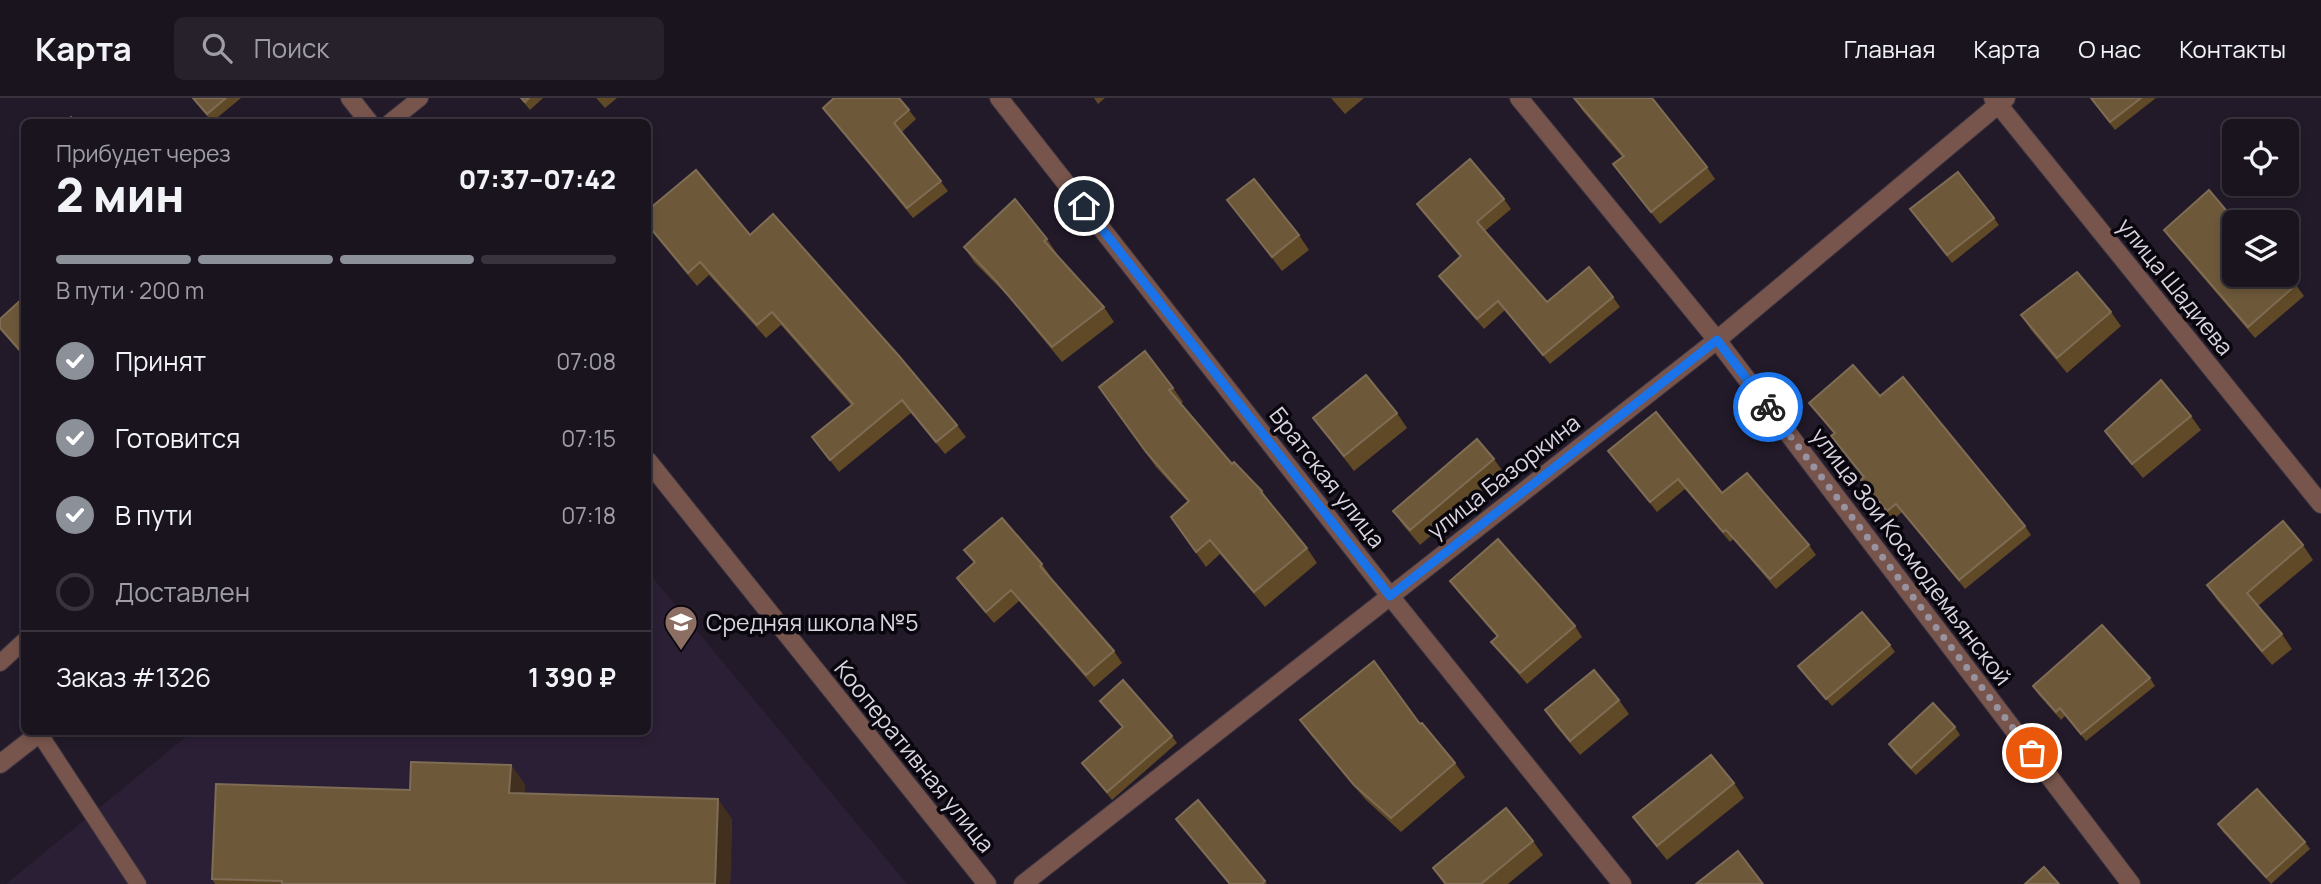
<!DOCTYPE html>
<html lang="ru">
<meta charset="utf-8">
<style>
body{margin:0;font-family:Manrope,sans-serif;background:#27212c;color:#f1f3f6;height:100vh;display:flex;flex-direction:column;font-size:26px;white-space:nowrap}
*{box-sizing:border-box;margin:0}
p{font-size:23px;color:#9f9ea4}
.icon{flex:none;width:38px;height:38px;fill:none;stroke:currentColor;stroke-width:2;stroke-linecap:round;stroke-linejoin:round}
.map{position:relative;flex:1;overflow:hidden}
.drawer{position:absolute;left:21px;top:21px;width:630px;height:616px;display:flex;flex-direction:column;background:#1a141f;border-radius:10px;box-shadow:0 4px 10px #0003,0 0 0 2px #38333d}
.drawer>*{flex:none}
.tools{position:absolute;left:2222px;top:21px;display:grid;gap:14px}
.tools a{display:grid;place-items:center;width:77px;height:77px;border-radius:10px;background:#1a141f;box-shadow:0 4px 10px #0003,0 0 0 2px #38333d;font-size:35px}
.pin{position:absolute;display:grid;place-items:center;width:60px;height:60px;color:#fff;margin:-30px;border:4px solid #fff;border-radius:50%;box-shadow:0 2px 7px #0007}
.courier{position:absolute;display:grid;place-items:center;width:70px;height:70px;margin:-35px;border:5px solid #1a73e8;border-radius:50%;background:#fff;color:#222;box-shadow:0 2px 9px #0007}
.head em{font-style:normal;font-weight:800}
.head div{display:flex;flex-direction:column-reverse}
.head{display:flex;align-items:center;justify-content:space-between;height:119px;padding:0 35px}
h1{font-size:46px;font-weight:800;line-height:52px}
.bar{display:grid;grid-template-columns:repeat(4,1fr);gap:10px 7px;align-content:center;height:84px;padding:0 35px}
.bar i{height:9px;border-radius:5px;background:#38333d}
.bar .on{background:#8c9099}
.bar p{grid-column:span 4}
.line{display:flex;align-items:center;gap:18px;padding:0 35px;border-top:2px solid #38333d}
.line div{flex:1}
ol{padding:0 35px;list-style:none}
li{display:flex;align-items:center;gap:21px;height:77px}
li p{margin-inline-start:auto}
li .icon{padding:7px;border-radius:50%;background:#8c9099;color:#fff;stroke-width:4}
li:last-child{color:#9f9ea4}
li i{width:38px;height:38px;border:4px solid #38333d;border-radius:50%}
header{display:flex;align-items:center;gap:42px;box-sizing:border-box;height:98px;padding:0 35px;background:#1a141f;border-bottom:2px solid #38333d}
header strong{font-size:33px}
nav{display:flex;gap:38px;margin-inline-start:auto;font-size:24px}
.search{width:490px;height:63px;background:#27212c;display:flex;align-items:center;gap:18px;box-sizing:border-box;padding:0 24px;border-radius:10px;color:#9f9ea4;font-size:26px}
.map>svg:first-child{display:block}
.built{fill:#2b1f35}
.lines{fill:none;stroke-linecap:round;stroke-linejoin:round}
.lane-casing{stroke:#3c3442;stroke-width:18}
.street-casing{stroke:#3c3442;stroke-width:20}
.lane{stroke:#77554c;stroke-width:16}
.street{stroke:#77554c;stroke-width:18}
.wall{fill:#604926}
.shaded-wall{fill:#42301f}
.building{fill:#6d583a;stroke:#7e6c54;stroke-width:2}
.done{stroke:#99939f;stroke-width:7;stroke-dasharray:0 12.6}
.route{stroke:#1a73e8;stroke-width:9}
.labels{text-anchor:middle;dominant-baseline:central;stroke-width:7;stroke-linejoin:round;paint-order:stroke}
.street-label{font-size:23px;fill:#d9d4df;stroke:#09060d}
.poi-label{font-size:23px;fill:#d9d4df;stroke:#09060d;text-anchor:start}
</style>
<header>
<strong>Карта</strong>
<div class="search"><svg class="icon" aria-label="search" viewBox="0 0 24 24"><circle cx="10" cy="10" r="6"/><path d="M15 15l6 6"/></svg>Поиск</div>
<nav><a>Главная</a><a>Карта</a><a>О нас</a><a>Контакты</a></nav>
</header>
<div class="map">
<svg width="2321" height="786" viewBox="0 0 2321 786">
<rect width="100%" height="100%" fill="#221a29"/>
<polygon class="built" points="648,474 907,786 6,786 192,634 648,634"/>
<g class="lines">
<defs>
<g id="lane">
<polyline points="390,24 420,0"/>
<polyline points="0,565 24,543"/>
<polyline points="39,635 138,786"/>
</g>
<g id="street">
<polyline points="350,0 369,24"/>
<polyline points="999,0 1390,498 1622,786"/>
<polyline points="1519,0 1717,242 2131,786"/>
<polyline points="1993,0 2321,406"/>
<polyline points="648,363 987,786"/>
<polyline points="0,666 41,634"/>
<polyline points="1023,786 1717,242 2006,0"/>
</g>
</defs>
<use href="#lane" class="lane-casing"/>
<use href="#street" class="street-casing"/>
<use href="#lane" class="lane"/>
<use href="#street" class="street"/>
</g>
<g class="wall">
<polygon points="192,0 241,0 212,24"/>
<polygon points="520,0 543,0 530,12"/>
<polygon points="596,0 617,0 605,10"/>
<polygon points="1094,0 1105,0 1098,6"/>
<polygon points="1331,0 1364,0 1345,16"/>
<polygon points="1574,0 1707,69 1715,81 1660,126 1613,66 1622,59 1582,12"/>
<polygon points="2090,0 2156,0 2115,32"/>
<polygon points="823,10 909,12 916,21 902,34 948,93 913,120 830,19"/>
<polygon points="1504,101 1511,111 1485,133 1547,204 1613,199 1620,209 1550,266 1505,212 1484,231 1446,187 1439,178 1460,159 1424,116 1417,106"/>
<polygon points="1227,102 1299,137 1309,152 1282,173"/>
<polygon points="648,112 750,137 957,327 966,339 945,356 911,315 839,374 812,339 851,307 781,227 766,240 709,177 697,188 648,129"/>
<polygon points="1916,118 1994,120 1999,127 1952,165"/>
<polygon points="2164,132 2235,177 2296,187 2304,198 2255,240 2171,142"/>
<polygon points="1047,141 1057,156 1056,156 1104,209 1114,224 1062,264 1007,197 974,164 964,149"/>
<polygon points="24,199 24,259 0,231 0,221"/>
<polygon points="2111,214 2121,228 2067,275 2031,232 2021,217"/>
<polygon points="1099,289 1173,290 1183,304 1181,306 1232,366 1262,393 1272,408 1307,450 1317,465 1265,509 1220,456 1206,469 1171,419 1188,404 1156,369"/>
<polygon points="1880,298 2025,428 2031,437 1965,491 1902,414 1893,422 1867,390 1861,382 1863,379 1831,338 1834,336 1809,305"/>
<polygon points="1397,315 1407,330 1354,373 1313,320"/>
<polygon points="2191,318 2201,332 2143,380 2115,347 2105,333"/>
<polygon points="1608,353 1722,395 1809,447 1816,457 1776,491 1733,441 1730,444 1685,391 1657,414"/>
<polygon points="1494,361 1504,375 1420,447 1403,427 1393,413"/>
<polygon points="2303,447 2313,462 2258,508 2282,536 2292,551 2272,567 2217,502 2207,487"/>
<polygon points="964,452 1042,466 1050,478 1049,479 1114,553 1122,565 1094,589 1019,503 994,525 965,491 957,480 974,465"/>
<polygon points="1450,483 1575,528 1582,539 1527,586 1499,554 1491,544 1497,539 1458,494"/>
<polygon points="1890,547 1895,554 1832,608 1798,568"/>
<polygon points="2150,580 2155,588 2086,643 2065,618 2061,622 2038,596 2033,588"/>
<polygon points="1619,602 1629,616 1580,657 1555,627 1545,612"/>
<polygon points="1100,603 1172,638 1177,645 1112,702 1082,665 1122,629"/>
<polygon points="1300,622 1420,626 1455,665 1465,679 1401,734 1365,701 1311,637"/>
<polygon points="1955,629 1960,637 1916,677 1894,654 1889,646"/>
<polygon points="511,667 525,687 524,695 732,721 730,786 215,786 212,781 410,692"/>
<polygon points="1734,685 1744,700 1667,762 1644,734 1633,719"/>
<polygon points="1198,702 1267,786 1229,786 1181,728 1176,721"/>
<polygon points="2218,726 2305,744 2310,751 2271,786 2223,734"/>
<polygon points="1533,743 1543,757 1508,786 1444,786 1433,770"/>
</g>
<g class="shaded-wall">
<polygon points="511,667 525,687 524,715 509,695"/>
<polygon points="718,701 732,721 730,786 715,786"/>
</g>
<g class="building">
<polygon points="193,0 226,0 207,16"/>
<polygon points="521,0 529,0 525,4"/>
<polygon points="834,0 899,0 909,12 894,25 941,83 907,110 823,10"/>
<polygon points="1574,0 1652,0 1707,69 1651,114 1613,66 1624,58"/>
<polygon points="2091,0 2141,0 2110,24"/>
<polygon points="71,19 75,24 63,24"/>
<polygon points="1470,61 1504,101 1477,124 1547,204 1589,169 1613,199 1543,257 1498,203 1477,221 1439,178 1461,158 1417,106"/>
<polygon points="696,72 750,137 773,116 899,258 957,327 936,344 902,302 830,362 812,339 853,306 772,214 757,227 700,164 688,175 648,127 648,112"/>
<polygon points="1958,74 1994,120 1947,157 1910,111"/>
<polygon points="1254,81 1299,137 1272,159 1227,102"/>
<polygon points="2209,92 2236,124 2235,124 2235,177 2287,177 2296,187 2248,229 2164,132"/>
<polygon points="1015,101 1047,141 1044,143 1104,209 1052,249 996,183 964,149"/>
<polygon points="2077,174 2111,214 2057,260 2021,217"/>
<polygon points="24,199 24,257 0,230 0,221"/>
<polygon points="1145,253 1173,290 1169,292 1232,366 1234,364 1262,393 1261,394 1307,450 1254,494 1210,442 1196,454 1171,419 1189,403 1146,354 1099,289"/>
<polygon points="1853,267 1880,298 1903,279 2025,428 1959,482 1896,406 1887,413 1861,382 1864,379 1831,338 1835,335 1809,305"/>
<polygon points="1366,277 1397,315 1344,358 1313,320"/>
<polygon points="2161,282 2191,318 2132,366 2105,333"/>
<polygon points="1656,314 1722,395 1747,375 1809,447 1770,481 1726,432 1723,434 1678,381 1650,404 1608,353"/>
<polygon points="1477,341 1494,361 1410,432 1393,413"/>
<polygon points="1002,420 1042,466 1040,468 1114,553 1086,577 1011,492 986,514 957,480 975,464 964,452"/>
<polygon points="2283,423 2303,447 2247,495 2282,536 2262,553 2207,487"/>
<polygon points="1498,441 1575,528 1520,575 1491,544 1498,538 1450,483"/>
<polygon points="1862,514 1890,547 1826,601 1798,568"/>
<polygon points="2102,527 2150,580 2081,636 2060,610 2056,614 2033,588"/>
<polygon points="1374,563 1420,626 1422,625 1455,665 1391,720 1354,687 1300,622"/>
<polygon points="1594,572 1619,602 1570,643 1545,612"/>
<polygon points="1123,582 1172,638 1107,694 1082,665 1123,629 1100,603"/>
<polygon points="1933,605 1955,629 1911,670 1889,646"/>
<polygon points="1711,657 1734,685 1657,748 1633,719"/>
<polygon points="411,664 511,667 509,695 718,701 715,786 282,786 282,783 212,781 216,686 410,692"/>
<polygon points="2257,691 2305,744 2266,779 2218,726"/>
<polygon points="1198,702 1265,783 1262,786 1230,786 1176,721"/>
<polygon points="1506,710 1533,743 1481,786 1446,786 1433,770"/>
<polygon points="1738,753 1763,786 1696,786"/>
<polygon points="2044,769 2059,786 2025,786"/>
</g>
<g class="lines">
<polyline class="done" points="1768,309 2032,655"/>
<polyline class="route" points="1084,108 1390,498 1717,242 1768,309"/>
</g>
<defs>
<symbol id="school-pin" viewBox="-11 -11 22 30"><path d="M0 17L-7.5 6A9.5 9.5 0 1 1 7.5 6Z" fill="#8d6e63" stroke="#09060d"/><path d="M0-5L7-2L0 1L-7-2ZM-4 1L0 2.5L4 1V4Q0 6-4 4Z" fill="#fff"/></symbol>
</defs>
<g fill-rule="evenodd">
<use href="#school-pin" x="662" y="505" width="38" height="52"/>
</g>
<g class="labels">
<g class="street-label">
<text transform="translate(2176 188) rotate(51)">улица Шадиева</text>
<text transform="translate(1503 378) rotate(-38)">улица Базоркина</text>
<text transform="translate(1328 379) rotate(52)">Братская улица</text>
<text transform="translate(1912 458) rotate(53)">улица Зои Космодемьянской</text>
<text transform="translate(915 658) rotate(51)">Кооперативная улица</text>
</g>
<g class="poi-label">
<text x="706" y="524">Средняя школа №5</text>
</g>
</g>
</svg>
<div class="tools">
<a><svg class="icon" aria-label="locate" viewBox="0 0 24 24"><circle cx="12" cy="12" r="6"/><path d="M12 2v4M12 18v4M2 12h4M18 12h4"/></svg></a>
<a><svg class="icon" aria-label="layers" viewBox="0 0 24 24"><path d="M12 4l9 5-9 5-9-5zM3 14l9 5 9-5"/></svg></a>
</div>
<div class="pin" style="left:2032px;top:655px;background:#ea580c"><svg class="icon" aria-label="bag" viewBox="0 0 24 24"><path d="M5 8h14l-1 12H6zM9 8a3 3 0 0 1 6 0"/></svg></div>
<div class="pin" style="left:1084px;top:108px;background:#1f2937"><svg class="icon" aria-label="home" viewBox="0 0 24 24"><path d="M3 11l9-7 9 7M6 9v11h12V9"/></svg></div>
<div class="courier" style="left:1768px;top:309px"><svg class="icon" aria-label="bike" viewBox="0 0 24 24"><circle cx="6" cy="16" r="4"/><circle cx="18" cy="16" r="4"/><path d="M6 16l4-8h5l3 8M10 8l3 8H6M13 5h3"/></svg></div>
<section class="drawer">
<div class="head"><div><h1>2 мин</h1><p>Прибудет через</p></div><em>07:37–07:42</em></div>
<div class="bar"><i class="on"></i><i class="on"></i><i class="on"></i><i></i><p>В пути · 200 m</p></div>
<ol>
<li><svg class="icon" aria-label="check" viewBox="0 0 24 24"><path d="M5 12l5 5 9-10"/></svg>Принят<p>07:08</p></li>
<li><svg class="icon" aria-label="check" viewBox="0 0 24 24"><path d="M5 12l5 5 9-10"/></svg>Готовится<p>07:15</p></li>
<li><svg class="icon" aria-label="check" viewBox="0 0 24 24"><path d="M5 12l5 5 9-10"/></svg>В пути<p>07:18</p></li>
<li><i></i>Доставлен</li>
</ol>
<div class="line" style="height:91px"><div>Заказ #1326</div><b>1 390 ₽</b></div>
</section>
</div>
